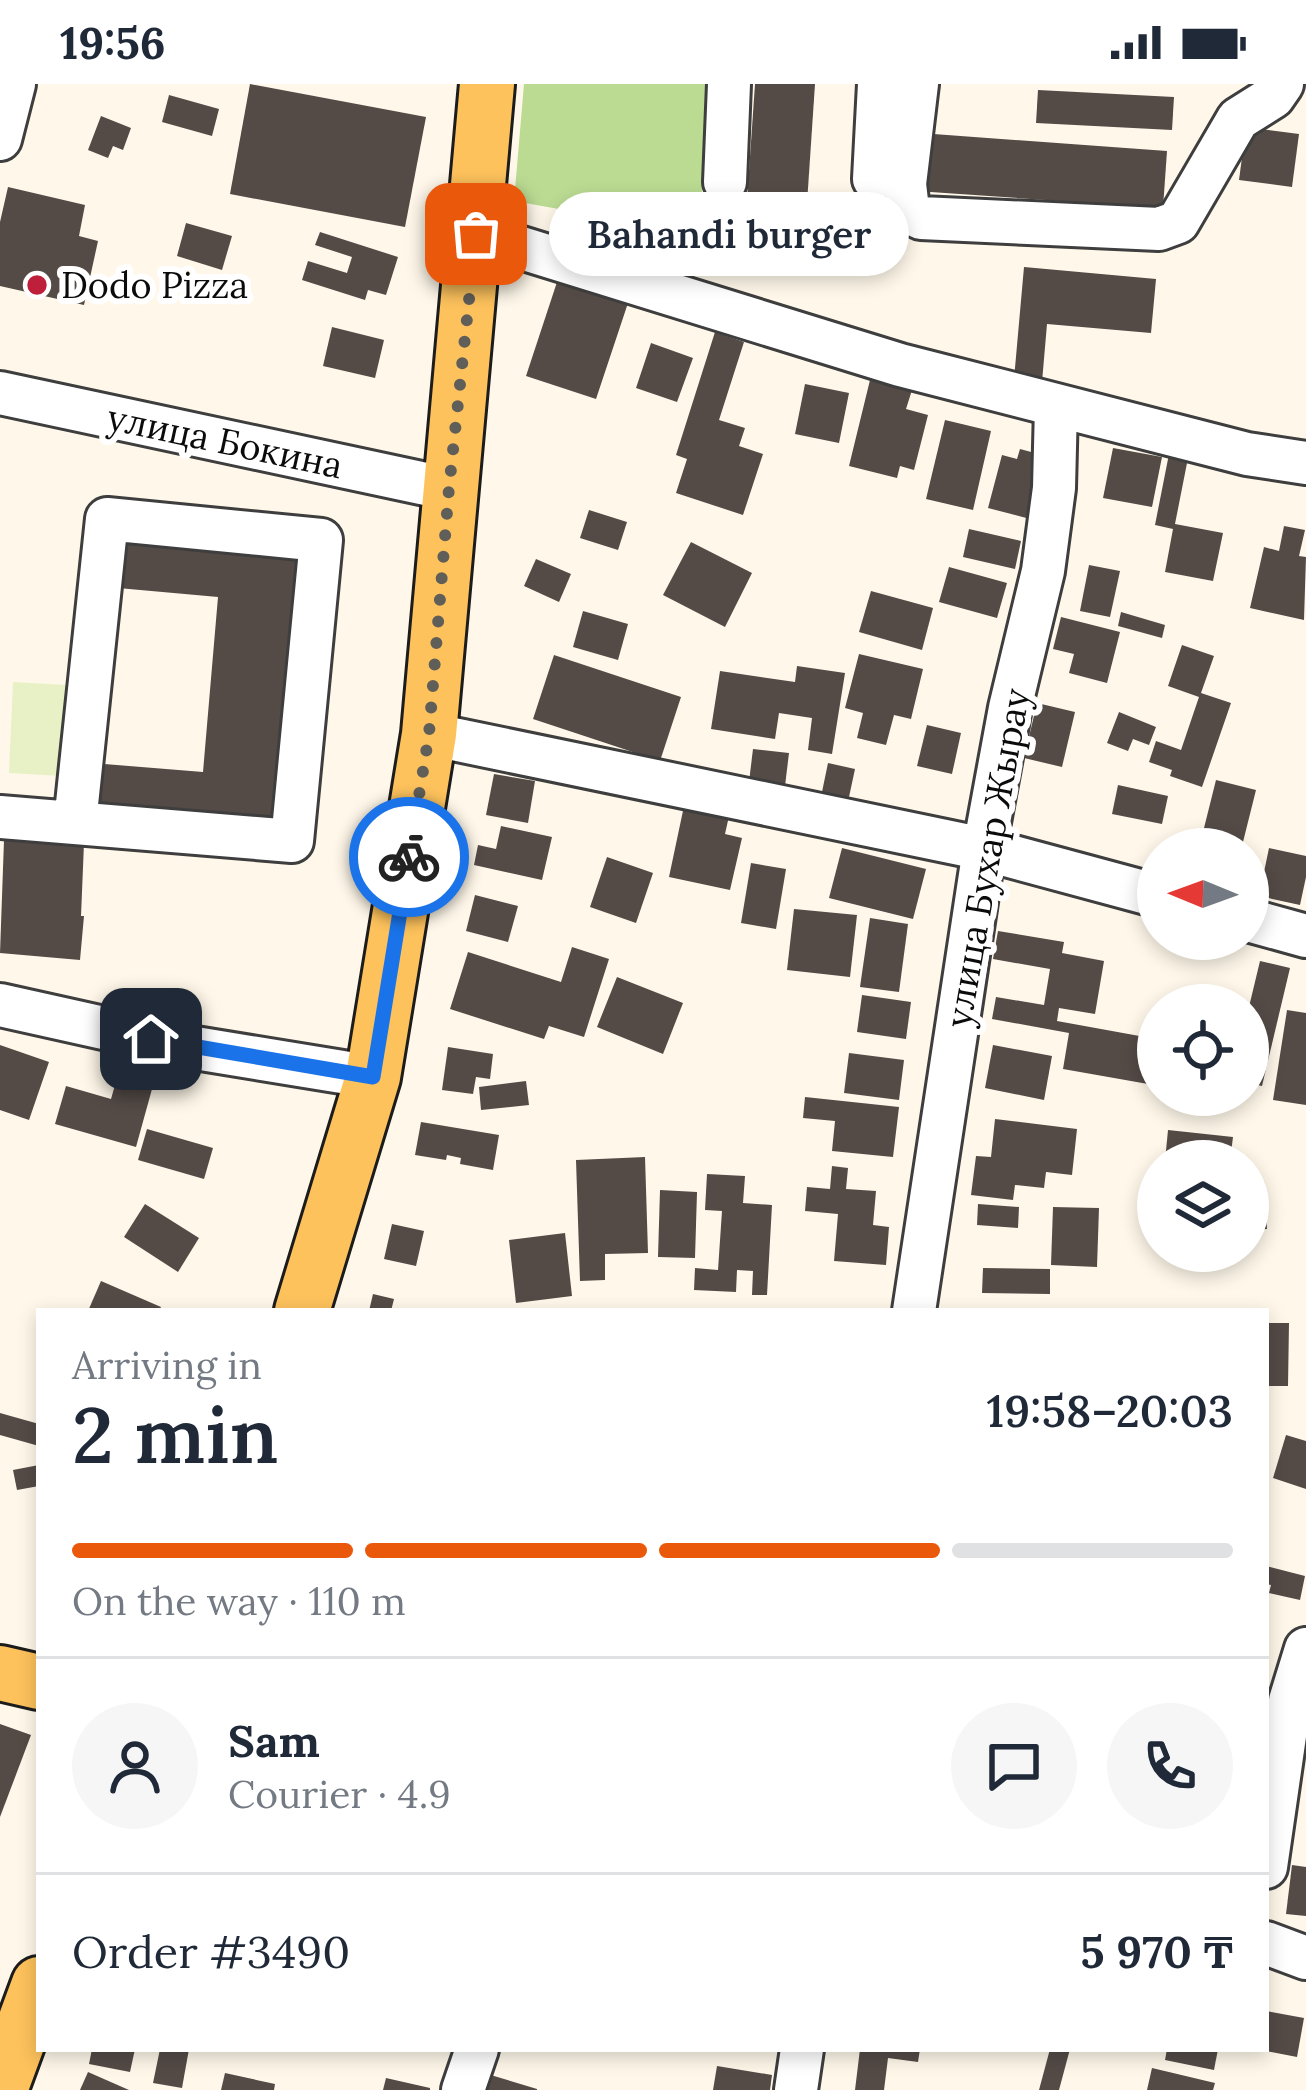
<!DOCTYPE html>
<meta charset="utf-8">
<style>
body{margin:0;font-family:Lora,serif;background:#f6f6f7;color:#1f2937;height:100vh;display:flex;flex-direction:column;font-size:45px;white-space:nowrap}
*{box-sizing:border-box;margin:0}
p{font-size:39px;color:#747a83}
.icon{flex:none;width:66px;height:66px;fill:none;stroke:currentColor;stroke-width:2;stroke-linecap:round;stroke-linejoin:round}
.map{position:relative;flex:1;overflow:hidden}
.details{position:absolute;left:36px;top:1224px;width:1233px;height:744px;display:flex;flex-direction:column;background:#fff;border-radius:0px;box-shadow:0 6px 18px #0003}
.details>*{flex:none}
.needle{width:78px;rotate:271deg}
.controls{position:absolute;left:1137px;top:744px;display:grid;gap:24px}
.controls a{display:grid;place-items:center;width:132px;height:132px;border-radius:50%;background:#fff;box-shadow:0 6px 18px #0003;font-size:60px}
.pin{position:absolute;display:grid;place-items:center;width:102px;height:102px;color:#fff;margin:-51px;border-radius:24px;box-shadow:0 6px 18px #0006}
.courier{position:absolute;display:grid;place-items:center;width:120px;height:120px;margin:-60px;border:9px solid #1a73e8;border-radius:50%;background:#fff;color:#222;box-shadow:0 3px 15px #0007}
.bubble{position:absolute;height:84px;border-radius:42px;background:#fff;box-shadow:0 6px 18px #0003;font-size:39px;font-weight:600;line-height:84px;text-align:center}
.summary em{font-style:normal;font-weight:600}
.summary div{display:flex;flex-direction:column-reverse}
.summary{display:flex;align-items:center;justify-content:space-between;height:204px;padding:0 36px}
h1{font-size:78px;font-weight:600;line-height:90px}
.bar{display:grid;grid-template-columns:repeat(4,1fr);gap:18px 12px;align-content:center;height:144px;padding:0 36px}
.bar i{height:15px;border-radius:9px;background:#e0e1e3}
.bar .on{background:#ea580c}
.bar p{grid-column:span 4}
.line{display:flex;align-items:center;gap:30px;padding:0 36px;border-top:3px solid #e0e1e3}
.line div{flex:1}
.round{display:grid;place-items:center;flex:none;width:126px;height:126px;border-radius:63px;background:#f6f6f7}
.status{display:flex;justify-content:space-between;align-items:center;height:84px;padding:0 60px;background:#fff;direction:ltr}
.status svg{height:33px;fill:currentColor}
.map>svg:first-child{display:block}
.forest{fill:#bbdb92}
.pitch{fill:#e7f1c5}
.building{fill:#544b47}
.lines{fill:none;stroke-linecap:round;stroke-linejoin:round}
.minor-casing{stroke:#3e3e3e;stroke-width:48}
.major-casing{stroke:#1c1c1c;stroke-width:60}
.minor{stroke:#fff;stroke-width:42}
.major{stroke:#fdc25c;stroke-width:54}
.done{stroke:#605e59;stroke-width:12;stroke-dasharray:0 21.6}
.route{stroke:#1a73e8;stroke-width:15}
.poi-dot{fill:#be203b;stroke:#fff;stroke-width:4.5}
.labels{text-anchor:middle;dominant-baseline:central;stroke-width:12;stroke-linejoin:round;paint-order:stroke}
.poi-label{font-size:36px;fill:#0b0b0b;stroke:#fff;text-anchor:start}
.street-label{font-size:36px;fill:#0b0b0b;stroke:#fff}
</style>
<div class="status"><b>19:56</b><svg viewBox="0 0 49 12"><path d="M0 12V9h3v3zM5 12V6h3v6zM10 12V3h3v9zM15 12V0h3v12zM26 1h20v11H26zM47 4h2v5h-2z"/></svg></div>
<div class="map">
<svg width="1306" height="2006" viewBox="0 0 1306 2006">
<rect width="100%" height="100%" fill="#fff8ea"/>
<polygon class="forest" points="524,0 709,0 699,150 514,117"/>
<polygon class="pitch" points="13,598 67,601 62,692 9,689"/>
<g class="building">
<polygon points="250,0 426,33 405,143 230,110"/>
<polygon points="755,0 815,0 804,164 744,160"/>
<polygon points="1038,6 1174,13 1172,46 1036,39"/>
<polygon points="169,11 219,25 212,52 162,38"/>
<polygon points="101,32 131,44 123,66 113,62 108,74 88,66"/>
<polygon points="1246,43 1299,50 1292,103 1239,96"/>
<polygon points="920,49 1167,67 1163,124 916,107"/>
<polygon points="8,103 85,121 79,152 98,157 84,221 0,202 0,138"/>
<polygon points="186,139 232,152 222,186 177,172"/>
<polygon points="320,148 398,173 386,211 368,206 365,216 302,196 308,177 347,189 352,173 315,161"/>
<polygon points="1024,183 1156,195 1151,249 1047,240 1042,298 1014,295"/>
<polygon points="559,192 629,216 596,315 526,292"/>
<polygon points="332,243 384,256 375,294 323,282"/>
<polygon points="715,248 744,258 719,336 745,344 739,362 763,370 743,431 676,409 687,375 676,371"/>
<polygon points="651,259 693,274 677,318 636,304"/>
<polygon points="870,296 912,306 906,325 928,331 914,386 900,382 897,394 849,382"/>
<polygon points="805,300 849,309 839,359 795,350"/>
<polygon points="945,336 991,347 973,426 926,415"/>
<polygon points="1113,364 1162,373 1152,423 1103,414"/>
<polygon points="1020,365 1046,372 1030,435 988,424 1002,371 1017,375"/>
<polygon points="1169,370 1188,374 1175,440 1223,449 1213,497 1165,488 1173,445 1155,441"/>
<polygon points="589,426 627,438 618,466 580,454"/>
<polygon points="1284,442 1305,446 1299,472 1306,473 1304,536 1250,524 1264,463 1279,467"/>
<polygon points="969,445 1021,457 1015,485 963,473"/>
<polygon points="122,454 302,470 279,746 87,729 92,679 203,688 218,513 118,504"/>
<polygon points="691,458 752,489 725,543 663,511"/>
<polygon points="536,475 571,490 559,518 524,502"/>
<polygon points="1089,481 1120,487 1110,533 1080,527"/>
<polygon points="949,483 1007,499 997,534 939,518"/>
<polygon points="871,507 933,524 922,566 859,548"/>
<polygon points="583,527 628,540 618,576 573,563"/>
<polygon points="1121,528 1165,541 1162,554 1118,542"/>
<polygon points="1061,533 1120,548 1107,599 1069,589 1074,570 1053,565"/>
<polygon points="1182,561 1214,572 1201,609 1231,619 1202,703 1170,692 1172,686 1149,678 1156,657 1181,666 1199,613 1168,602"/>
<polygon points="859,570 923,585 911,635 894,631 886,661 857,654 863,629 845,624"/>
<polygon points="554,571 681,613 660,677 533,635"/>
<polygon points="797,582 845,589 832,670 808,666 812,634 779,629 775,655 711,645 720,587 795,598"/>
<polygon points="1037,619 1075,628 1062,683 1024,674"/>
<polygon points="1119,628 1156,643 1149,661 1133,655 1128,667 1107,659"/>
<polygon points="927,641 961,649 952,690 917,682"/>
<polygon points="753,665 789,669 785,702 749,698"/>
<polygon points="828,679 855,685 849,713 822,708"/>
<polygon points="494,690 535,697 528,739 486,731"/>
<polygon points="1216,696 1256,706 1242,762 1202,752"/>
<polygon points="1118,701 1168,712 1162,740 1112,730"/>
<polygon points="684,722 729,732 725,750 742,754 730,806 669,793"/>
<polygon points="501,742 552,753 542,796 474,781 478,761 496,765"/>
<polygon points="4,756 84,759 81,832 84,832 80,876 0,869"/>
<polygon points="842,764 926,785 913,835 829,814"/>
<polygon points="1269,764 1306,772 1306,793 1300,821 1259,812"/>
<polygon points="607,773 653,789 636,839 590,823"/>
<polygon points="751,779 786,785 776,845 741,839"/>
<polygon points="475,811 518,822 508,858 466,847"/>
<polygon points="794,825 857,831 850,893 787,886"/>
<polygon points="870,834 908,840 899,908 860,903"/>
<polygon points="998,847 1064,858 1062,869 1104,877 1095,930 1059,924 1057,937 1156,955 1148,1000 1063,985 1069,949 992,935 996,913 1044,921 1050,885 993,875"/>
<polygon points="572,863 609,875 584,953 549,942 544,955 450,925 468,868 561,898"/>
<polygon points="1260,877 1290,884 1262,1002 1248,999 1248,927"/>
<polygon points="617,893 683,919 663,970 597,943"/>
<polygon points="862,911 911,918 906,955 857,948"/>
<polygon points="1287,926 1306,929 1306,1021 1273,1016"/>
<polygon points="0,961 49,978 29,1036 0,1026"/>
<polygon points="993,961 1052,972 1044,1016 985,1004"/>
<polygon points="448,963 493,970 490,995 476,993 473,1010 442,1006"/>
<polygon points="125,966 160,976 136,1063 55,1040 66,1002 111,1015"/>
<polygon points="849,969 904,976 899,1016 844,1009"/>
<polygon points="526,997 529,1021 481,1026 479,1003"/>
<polygon points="805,1013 899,1023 893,1073 832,1067 835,1037 803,1034"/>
<polygon points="995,1035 1077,1045 1072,1091 1046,1088 1044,1104 1015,1101 1013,1116 971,1111 976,1072 991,1073"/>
<polygon points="421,1038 499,1051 493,1086 460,1080 461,1074 447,1071 446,1076 415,1071"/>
<polygon points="147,1045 213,1064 204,1095 138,1076"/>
<polygon points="1168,1046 1233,1053 1230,1077 1165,1077"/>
<polygon points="645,1073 648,1169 605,1170 605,1196 580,1197 576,1076"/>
<polygon points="832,1082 848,1084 846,1105 876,1107 873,1141 889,1143 886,1181 834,1177 838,1130 805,1127 807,1103 830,1105"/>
<polygon points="707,1090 745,1092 743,1119 772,1121 767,1211 752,1211 753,1187 737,1186 736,1208 694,1206 695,1184 718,1186 722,1127 705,1126"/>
<polygon points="1264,1097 1267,1145 1248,1146 1248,1098"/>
<polygon points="660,1106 697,1108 695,1174 658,1173"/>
<polygon points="145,1120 199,1154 178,1188 124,1153"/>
<polygon points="978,1120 1019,1123 1018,1144 977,1141"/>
<polygon points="1053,1123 1099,1124 1097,1183 1051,1181"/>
<polygon points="392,1140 424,1147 416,1182 384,1175"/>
<polygon points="565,1149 572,1212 516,1219 509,1156"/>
<polygon points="983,1184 1050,1185 1050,1210 982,1209"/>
<polygon points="101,1197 161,1223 159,1227 88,1227"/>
<polygon points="373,1210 394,1215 391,1227 369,1227"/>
<polygon points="1266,1239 1289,1239 1288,1302 1266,1302"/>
<polygon points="0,1329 39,1340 39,1362 0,1351"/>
<polygon points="1286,1351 1306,1357 1306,1405 1273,1394"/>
<polygon points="39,1381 39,1402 17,1406 13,1386"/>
<polygon points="1266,1482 1305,1492 1300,1516 1269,1509 1271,1501 1266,1500"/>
<polygon points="0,1640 31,1651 0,1733"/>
<polygon points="1292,1781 1306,1783 1306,1832 1286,1830"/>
<polygon points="1266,1927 1304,1934 1297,1973 1266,1967"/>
<polygon points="92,1965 135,1965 130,1988 89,1980"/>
<polygon points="160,1965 189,1965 182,2004 153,1999"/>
<polygon points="860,1965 920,1965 918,1978 888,1974 884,2006 855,2006"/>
<polygon points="1050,1965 1070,1965 1059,2006 1039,2006"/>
<polygon points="1167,1965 1218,1965 1214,1986 1165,1976"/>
<polygon points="717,1982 772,1991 770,2006 713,2006"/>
<polygon points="1152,1984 1215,1999 1213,2006 1147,2006"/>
<polygon points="88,1988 129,2006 80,2006"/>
<polygon points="225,1989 275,2000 274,2006 221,2006"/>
<polygon points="484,1989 537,2005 537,2006 479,2006"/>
<polygon points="386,1994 430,2004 430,2006 383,2006"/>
</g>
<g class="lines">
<defs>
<g id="minor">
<polyline points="917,0 905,100 908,126 921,134 1159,145 1178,138 1238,35 1273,13 1282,0"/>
<polyline points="0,55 14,0"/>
<polyline points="874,95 879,0"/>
<polyline points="725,98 729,0"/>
<polyline points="476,150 900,281 1247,370 1306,379"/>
<polyline points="0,309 449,405"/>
<polyline points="429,650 984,765 1158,812"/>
<polyline points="0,733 292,757 321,456 107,435 75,739"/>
<polyline points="1248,836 1306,852"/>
<polyline points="0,921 189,963 373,993"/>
<polyline points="914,1227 984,765 1010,624 1043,487 1054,404 1056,322"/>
<polyline points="1266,1783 1290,1617 1306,1565"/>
<polyline points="1266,1859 1306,1874"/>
<polyline points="463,2006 477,1965"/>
<polyline points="796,2006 802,1965"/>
</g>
<g id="major">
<polyline points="302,1227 373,993 429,650 487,0"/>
<polyline points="0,1589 39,1598"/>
<polyline points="0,2006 39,1900"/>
</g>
</defs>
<use href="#minor" class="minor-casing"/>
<use href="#major" class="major-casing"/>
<use href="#minor" class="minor"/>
<use href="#major" class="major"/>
</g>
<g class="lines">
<polyline class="done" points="409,773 429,650 449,404 476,150"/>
<polyline class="route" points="151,955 373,993 409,773"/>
</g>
<circle class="poi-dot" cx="37" cy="201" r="12"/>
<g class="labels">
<g class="poi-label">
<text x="61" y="201">Dodo Pizza</text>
</g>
<g class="street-label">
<text transform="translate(225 357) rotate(12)">улица Бокина</text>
<text transform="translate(987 774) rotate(-80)">улица Бухар Жырау</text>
</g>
</g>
</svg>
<div class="controls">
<a><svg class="needle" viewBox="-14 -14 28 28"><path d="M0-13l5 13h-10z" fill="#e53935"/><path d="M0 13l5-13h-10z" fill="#747a83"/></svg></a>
<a><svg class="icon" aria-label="locate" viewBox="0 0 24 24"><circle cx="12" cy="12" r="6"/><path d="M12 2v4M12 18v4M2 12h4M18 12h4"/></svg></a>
<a><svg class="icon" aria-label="layers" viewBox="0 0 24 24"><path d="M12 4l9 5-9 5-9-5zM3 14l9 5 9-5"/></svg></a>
</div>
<div class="pin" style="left:476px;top:150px;background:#ea580c"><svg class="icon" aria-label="bag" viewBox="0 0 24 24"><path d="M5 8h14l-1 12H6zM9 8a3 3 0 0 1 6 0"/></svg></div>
<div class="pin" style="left:151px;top:955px;background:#1f2937"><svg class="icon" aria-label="home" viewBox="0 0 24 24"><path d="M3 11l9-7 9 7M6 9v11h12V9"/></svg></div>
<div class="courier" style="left:409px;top:773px"><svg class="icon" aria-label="bike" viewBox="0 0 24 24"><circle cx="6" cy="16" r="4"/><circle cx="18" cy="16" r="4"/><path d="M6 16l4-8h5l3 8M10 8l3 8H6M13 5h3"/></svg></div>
<div class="bubble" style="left:549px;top:108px;width:360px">Bahandi burger</div>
<section class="details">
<div class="summary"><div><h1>2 min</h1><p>Arriving in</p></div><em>19:58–20:03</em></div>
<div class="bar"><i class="on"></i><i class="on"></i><i class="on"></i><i></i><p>On the way · 110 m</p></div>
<div class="line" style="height:216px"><a class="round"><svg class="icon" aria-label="person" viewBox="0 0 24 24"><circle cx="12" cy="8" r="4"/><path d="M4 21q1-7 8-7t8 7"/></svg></a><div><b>Sam</b><p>Courier · 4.9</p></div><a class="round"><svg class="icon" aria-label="chat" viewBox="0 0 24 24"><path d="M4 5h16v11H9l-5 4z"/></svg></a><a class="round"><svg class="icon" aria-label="phone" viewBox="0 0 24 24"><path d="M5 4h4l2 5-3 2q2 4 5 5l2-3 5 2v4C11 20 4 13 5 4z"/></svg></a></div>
<div class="line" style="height:156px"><div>Order #3490</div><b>5 970 ₸</b></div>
</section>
</div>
